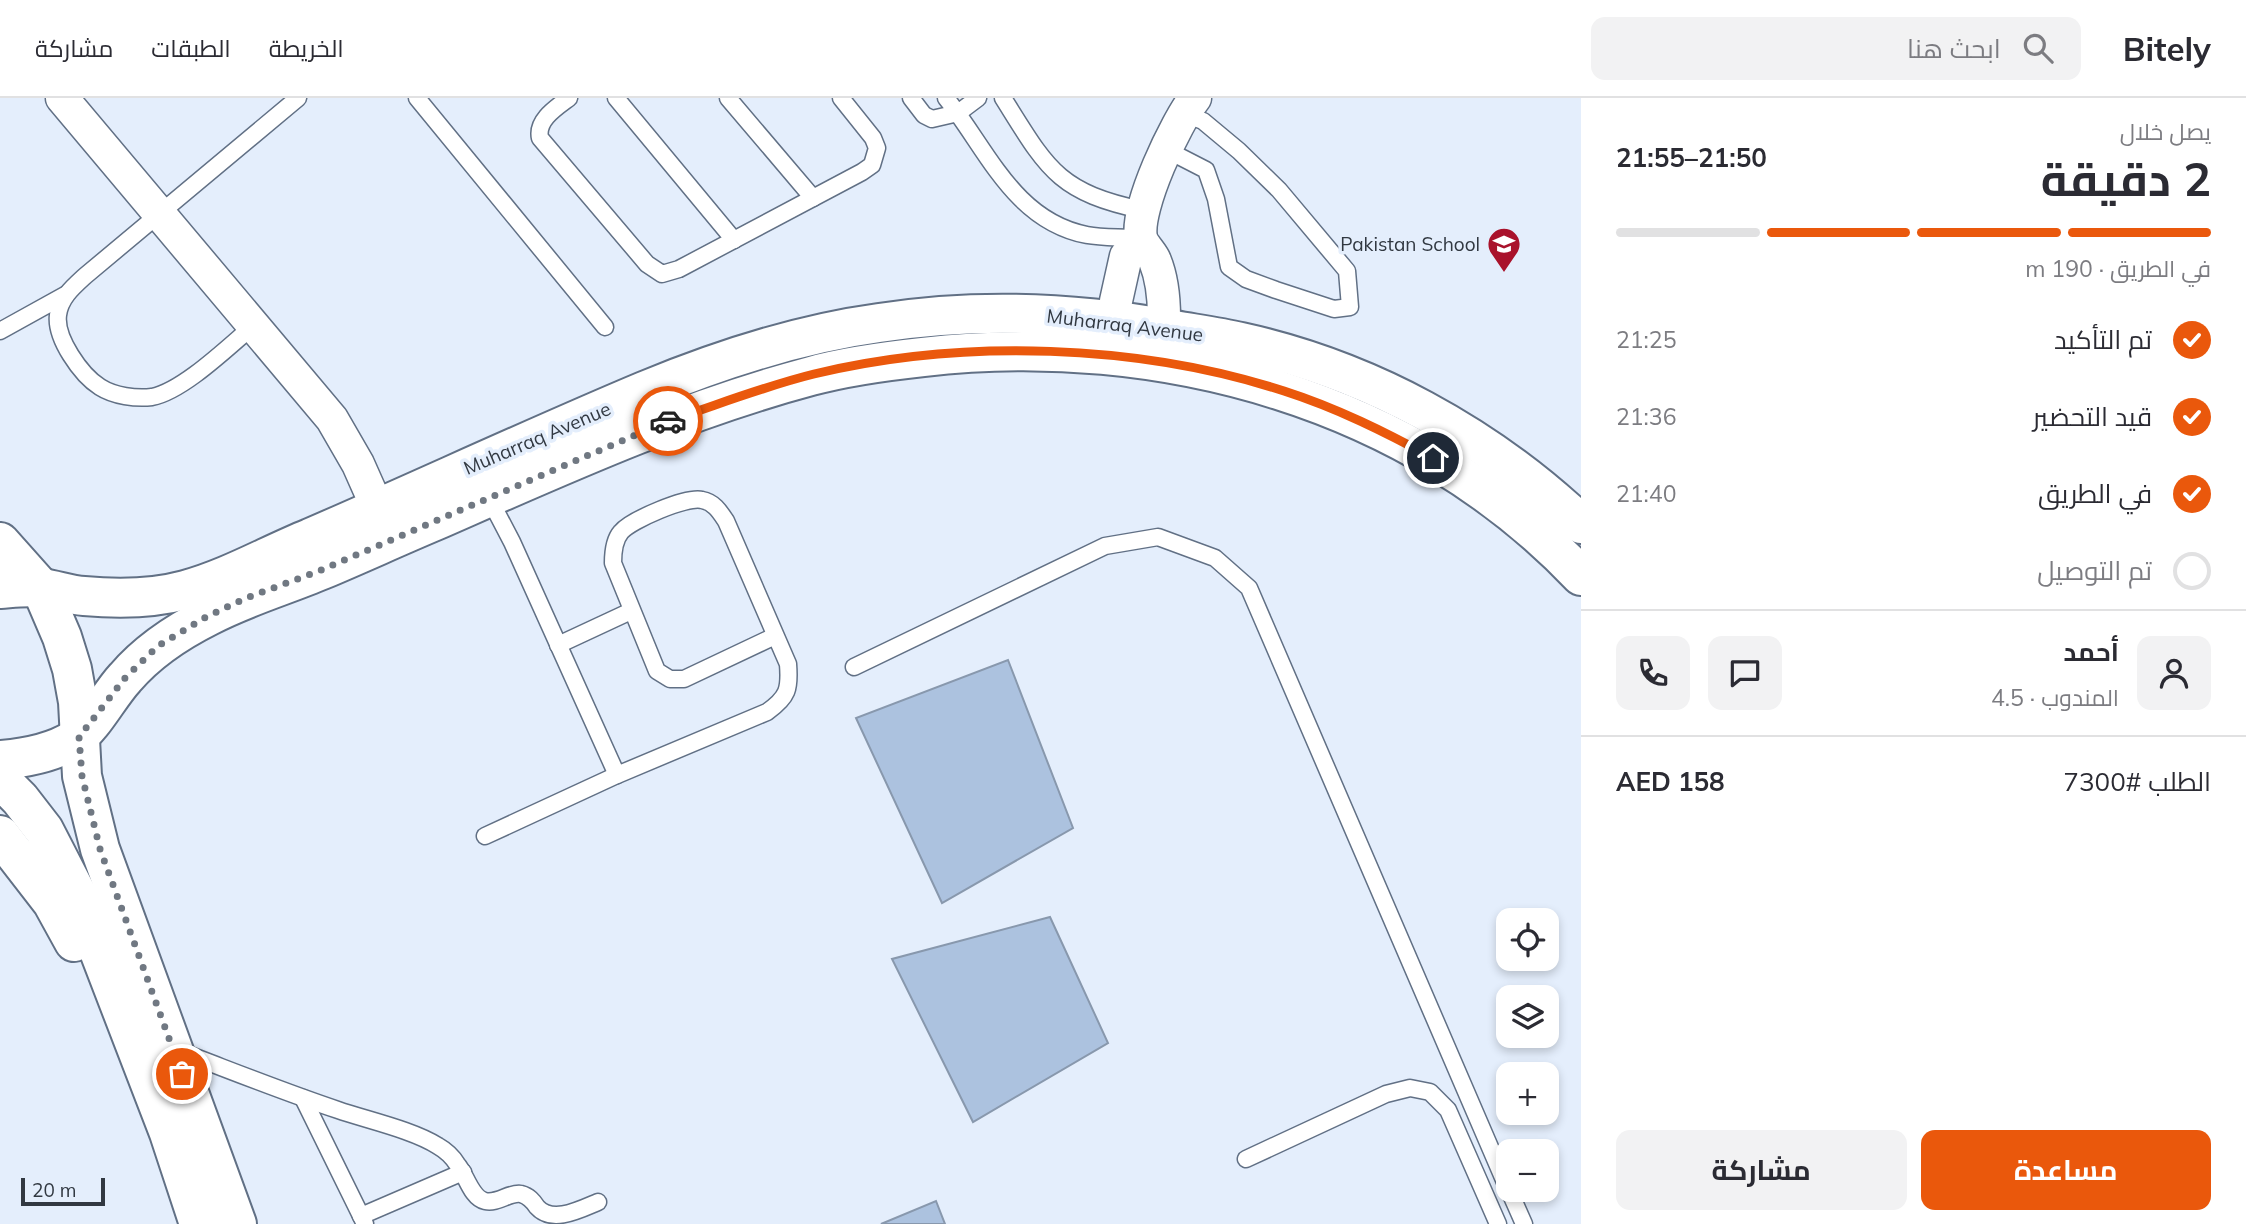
<!DOCTYPE html>
<html lang="ar">
<meta charset="utf-8">
<style>
body{margin:0;font-family:Mulish,Cairo,sans-serif;background:#f2f2f3;color:#2b2b33;direction:rtl;height:100vh;display:flex;flex-direction:column;font-size:26px;white-space:nowrap}
*{box-sizing:border-box;margin:0}
p{font-size:23px;color:#7c7c81}
.icon{flex:none;width:38px;height:38px;fill:none;stroke:currentColor;stroke-width:2;stroke-linecap:round;stroke-linejoin:round}
.map{position:relative;flex:1;overflow:hidden;direction:ltr}
.details{display:flex;flex-direction:column;background:#fff;width:665px}
.details>*{flex:none}
.tools{position:absolute;left:1496px;top:810px;display:grid;gap:14px}
.tools a{display:grid;place-items:center;width:63px;height:63px;border-radius:14px;background:#fff;box-shadow:0 4px 10px #0003;font-size:35px}
.scale{position:absolute;left:21px;bottom:18px;width:84px;box-sizing:border-box;padding-left:7px;border:4px solid #313841;border-top:0;font-size:19px;line-height:24px;white-space:nowrap;color:#313841;-webkit-text-stroke:5px #e4eefc;paint-order:stroke}
.pin{position:absolute;display:grid;place-items:center;width:60px;height:60px;color:#fff;margin:-30px;border:4px solid #fff;border-radius:50%;box-shadow:0 2px 7px #0007}
.courier{position:absolute;display:grid;place-items:center;width:70px;height:70px;margin:-35px;border:5px solid #ea580c;border-radius:50%;background:#fff;color:#222;box-shadow:0 2px 9px #0007}
.overview em{font-style:normal;font-weight:700}
.overview div{display:flex;flex-direction:column-reverse}
.overview{display:flex;align-items:center;justify-content:space-between;height:119px;padding:0 35px}
h1{font-size:46px;font-weight:700;line-height:52px}
.bar{display:grid;grid-template-columns:repeat(4,1fr);gap:10px 7px;align-content:center;height:84px;padding:0 35px}
.bar i{height:9px;border-radius:5px;background:#e1e1e2}
.bar .current{background:#ea580c}
.bar p{grid-column:span 4}
.line{display:flex;align-items:center;gap:18px;padding:0 35px;border-top:2px solid #e1e1e2}
.line div{flex:1}
.round{display:grid;place-items:center;flex:none;width:74px;height:74px;border-radius:14px;background:#f2f2f3}
ol{padding:0 35px;list-style:none}
li{display:flex;align-items:center;gap:21px;height:77px}
li p{margin-inline-start:auto}
li .icon{padding:7px;border-radius:50%;background:#ea580c;color:#fff;stroke-width:4}
li:last-child{color:#7c7c81}
li i{width:38px;height:38px;border:4px solid #e1e1e2;border-radius:50%}
.button{display:flex;gap:14px;margin-top:auto;padding:14px 35px}
.button a{flex:1;height:80px;border-radius:14px;background:#ea580c;color:#fff;font-size:28px;font-weight:700;line-height:80px;text-align:center}
.button a+a{background:#f2f2f3;color:#2b2b33}
header{display:flex;align-items:center;gap:42px;box-sizing:border-box;height:98px;padding:0 35px;background:#fff;border-bottom:2px solid #e1e1e2}
header strong{font-size:33px}
nav{display:flex;gap:38px;margin-inline-start:auto;font-size:24px}
.search{width:490px;height:63px;background:#f2f2f3;display:flex;align-items:center;gap:18px;box-sizing:border-box;padding:0 24px;border-radius:14px;color:#7c7c81;font-size:26px}
main{display:flex;flex:1;min-height:0}
.map>svg:first-child{display:block}
.building{fill:#acc2df;stroke:#8898ad;stroke-width:2}
.lines{fill:none;stroke-linecap:round;stroke-linejoin:round}
.service-casing{stroke:#617085;stroke-width:19}
.minor-casing{stroke:#617085;stroke-width:35}
.tertiary-casing{stroke:#617085;stroke-width:42}
.service{stroke:#fff;stroke-width:16}
.minor{stroke:#fff;stroke-width:32}
.tertiary{stroke:#fff;stroke-width:38}
.done{stroke:#707882;stroke-width:7;stroke-dasharray:0 12.6}
.route{stroke:#ea580c;stroke-width:9}
.labels{text-anchor:middle;dominant-baseline:central;stroke-width:7;stroke-linejoin:round;paint-order:stroke}
.poi-label{font-size:19px;fill:#313841;stroke:#e4eefc;text-anchor:end}
.street-label{font-size:19px;fill:#313841;stroke:#e4eefc}
</style>
<header>
<strong>Bitely</strong>
<div class="search"><svg class="icon" aria-label="search" viewBox="0 0 24 24"><circle cx="10" cy="10" r="6"/><path d="M15 15l6 6"/></svg>ابحث هنا</div>
<nav><a>الخريطة</a><a>الطبقات</a><a>مشاركة</a></nav>
</header>
<main>
<section class="details">
<div class="overview"><div><h1>2 دقيقة</h1><p>يصل خلال</p></div><em>21:50–21:55</em></div>
<div class="bar"><i class="current"></i><i class="current"></i><i class="current"></i><i></i><p>في الطريق · 190 m</p></div>
<ol>
<li><svg class="icon" aria-label="check" viewBox="0 0 24 24"><path d="M5 12l5 5 9-10"/></svg>تم التأكيد<p>21:25</p></li>
<li><svg class="icon" aria-label="check" viewBox="0 0 24 24"><path d="M5 12l5 5 9-10"/></svg>قيد التحضير<p>21:36</p></li>
<li><svg class="icon" aria-label="check" viewBox="0 0 24 24"><path d="M5 12l5 5 9-10"/></svg>في الطريق<p>21:40</p></li>
<li><i></i>تم التوصيل</li>
</ol>
<div class="line" style="height:126px"><a class="round"><svg class="icon" aria-label="person" viewBox="0 0 24 24"><circle cx="12" cy="8" r="4"/><path d="M4 21q1-7 8-7t8 7"/></svg></a><div><b>أحمد</b><p>المندوب · 4.5</p></div><a class="round"><svg class="icon" aria-label="chat" viewBox="0 0 24 24"><path d="M4 5h16v11H9l-5 4z"/></svg></a><a class="round"><svg class="icon" aria-label="phone" viewBox="0 0 24 24"><path d="M5 4h4l2 5-3 2q2 4 5 5l2-3 5 2v4C11 20 4 13 5 4z"/></svg></a></div>
<div class="line" style="height:91px"><div>الطلب #7300</div><b>AED 158</b></div>
<div class="button"><a>مساعدة</a><a>مشاركة</a></div>
</section>
<div class="map">
<svg width="1581" height="1126" viewBox="0 0 1581 1126">
<rect width="100%" height="100%" fill="#e4eefc"/>
<g class="building">
<polygon points="1008,562 1073,730 942,805 856,620"/>
<polygon points="1050,819 1108,945 973,1024 892,861"/>
<polygon points="936,1103 945,1126 881,1126"/>
</g>
<g class="lines">
<defs>
<g id="service">
<polyline points="417,0 605,229"/>
<path d="M569 0C557 9 536 22 540 40L647 166 662 176 679 171 862 74 872 67 877 50 873 40 841 0"/>
<polyline points="616,0 734,142"/>
<polyline points="728,0 813,100"/>
<polyline points="911,0 924,17 932,21 958,15 978,0"/>
<path d="M946 0C987 51 1014 123 1087 137 1104 140 1123 139 1141 141"/>
<path d="M1003 0C1047 70 1057 94 1142 112"/>
<polyline points="1167,52 1206,72 1216,101 1229,169 1246,181 1276,192 1334,211 1350,209 1347,173 1279,92 1239,53 1203,23 1185,16"/>
<path d="M253 228C228 249 183 293 152 299 136 301 114 298 100 289 81 277 55 240 58 217 60 200 73 189 85 178L298 0"/>
<polyline points="0,233 65,197"/>
<polyline points="489,400 512,444 617,677"/>
<polyline points="558,547 631,513"/>
<polyline points="854,569 1105,448 1158,439 1215,460 1249,490 1508,1091"/>
<path d="M485 738 617 677 767 614C788 599 790 591 788 566L726 423C720 414 714 404 702 402 687 398 631 422 621 434 614 442 613 455 613 465L657 573 670 581H684L775 538"/>
<path d="M179 953C232 973 284 994 338 1012 367 1022 413 1032 438 1048 445 1052 452 1058 457 1066 466 1076 471 1100 485 1103 498 1106 509 1094 521 1096 529 1098 533 1103 537 1109 552 1126 579 1112 598 1104"/>
<polyline points="303,1000 365,1126"/>
<polyline points="1246,1061 1386,996 1410,990 1430,994 1448,1012 1498,1126"/>
<polyline points="1509,1092 1524,1126"/>
<polyline points="361,1118 463,1074"/>
</g>
<g id="minor">
<polyline points="62,0 332,321 358,366 378,411"/>
<polyline points="1113,244 1116,203 1126,158 1141,141"/>
<path d="M1162 254C1165 226 1166 190 1155 163 1152 155 1143 148 1141 140 1135 110 1176 24 1195 0"/>
</g>
<g id="tertiary">
<polyline points="0,444 41,490 62,539 72,571 78,604 82,678 100,751 237,1126"/>
<path d="M0 491C14 490 28 488 42 490 56 492 70 497 84 498 117 501 152 501 185 492 229 480 268 457 310 440 421 392 532 340 644 293 719 262 798 236 879 225 977 210 1077 214 1174 232 1197 236 1219 239 1241 244 1368 272 1487 337 1581 426"/>
<path d="M0 662C26 660 53 655 75 641 94 628 109 597 125 580 148 553 177 534 209 518 245 499 284 488 322 472 360 456 397 439 435 423 558 369 680 313 811 278 847 268 886 263 923 259 1161 232 1413 301 1581 478"/>
<polyline points="0,681 20,701 44,732 77,796 169,1035 199,1126"/>
<polyline points="0,737 52,804 74,844"/>
</g>
</defs>
<use href="#service" class="service-casing"/>
<use href="#minor" class="minor-casing"/>
<use href="#tertiary" class="tertiary-casing"/>
<use href="#service" class="service"/>
<use href="#minor" class="minor"/>
<use href="#tertiary" class="tertiary"/>
</g>
<g class="lines">
<polyline class="done" points="182,976 100,751 82,678 79,639 125,580 158,548 206,519 246,500 319,473 668,323"/>
<path class="route" d="M668 323C717 307 765 288 814 276 963 240 1139 246 1284 293 1337 310 1385 334 1433 360"/>
</g>
<defs>
<symbol id="school-pin" viewBox="-11 -11 22 30"><path d="M0 17L-7.5 6A9.5 9.5 0 1 1 7.5 6Z" fill="#a9122b" stroke="#e4eefc"/><path d="M0-5L7-2L0 1L-7-2ZM-4 1L0 2.5L4 1V4Q0 6-4 4Z" fill="#fff"/></symbol>
</defs>
<g fill-rule="evenodd">
<use href="#school-pin" x="1485" y="127" width="38" height="52"/>
</g>
<g class="labels">
<g class="poi-label">
<text x="1480" y="146">Pakistan School</text>
</g>
<g class="street-label">
<text transform="translate(1125 227) rotate(7)">Muharraq Avenue</text>
<text transform="translate(537 340) rotate(-23)">Muharraq Avenue</text>
</g>
</g>
</svg>
<div class="tools">
<a><svg class="icon" aria-label="locate" viewBox="0 0 24 24"><circle cx="12" cy="12" r="6"/><path d="M12 2v4M12 18v4M2 12h4M18 12h4"/></svg></a>
<a><svg class="icon" aria-label="layers" viewBox="0 0 24 24"><path d="M12 4l9 5-9 5-9-5zM3 14l9 5 9-5"/></svg></a>
<a>+</a>
<a>−</a>
</div>
<div class="scale">20 m</div>
<div class="pin" style="left:182px;top:976px;background:#ea580c"><svg class="icon" aria-label="bag" viewBox="0 0 24 24"><path d="M5 8h14l-1 12H6zM9 8a3 3 0 0 1 6 0"/></svg></div>
<div class="pin" style="left:1433px;top:360px;background:#1f2937"><svg class="icon" aria-label="home" viewBox="0 0 24 24"><path d="M3 11l9-7 9 7M6 9v11h12V9"/></svg></div>
<div class="courier" style="left:668px;top:323px"><svg class="icon" aria-label="car" viewBox="0 0 24 24"><path d="M5 17H2v-5l4-1 3-4h7l3 4 3 1v5h-3M9 17h6M6 11h13"/><circle cx="7" cy="17" r="2"/><circle cx="17" cy="17" r="2"/></svg></div>
</div>
</main>
